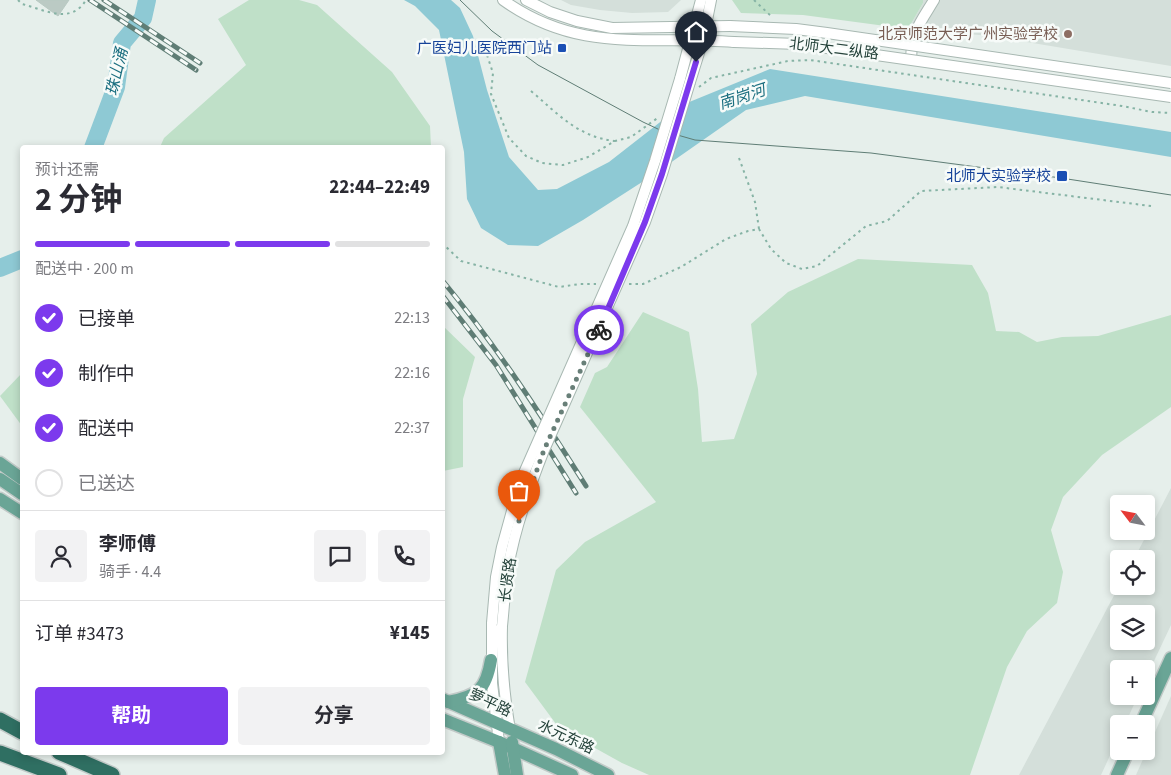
<!DOCTYPE html>
<html lang="zh">
<meta charset="utf-8">
<style>
body{margin:0;font-family:"Source Sans 3","Noto Sans SC",sans-serif;background:#f2f2f3;color:#2b2b33;height:100vh;display:flex;flex-direction:column;font-size:19px;white-space:nowrap}
*{box-sizing:border-box;margin:0}
p{font-size:16px;color:#7c7c81}
.icon{flex:none;width:28px;height:28px;fill:none;stroke:currentColor;stroke-width:2;stroke-linecap:round;stroke-linejoin:round}
.map{position:relative;flex:1;overflow:hidden}
.details{position:absolute;left:20px;top:145px;width:425px;height:610px;display:flex;flex-direction:column;background:#fff;border-radius:5px;box-shadow:0 2px 8px #0003}
.details>*{flex:none}
.needle{width:32px;rotate:302deg}
.controls{position:absolute;left:1110px;top:495px;display:grid;gap:10px}
.controls a{display:grid;place-items:center;width:45px;height:45px;border-radius:5px;background:#fff;box-shadow:0 2px 8px #0003;font-size:25px}
.pin{position:absolute;display:grid;place-items:center;width:42px;height:42px;color:#fff;margin:-51px -21px;border-radius:50% 50% 50% 0;rotate:-45deg;box-shadow:0 0 5px #0007}
.pin .icon{rotate:45deg}
.courier{position:absolute;display:grid;place-items:center;width:50px;height:50px;margin:-25px;border:4px solid #7c3aed;border-radius:50%;background:#fff;color:#222;box-shadow:0 1px 6px #0007}
.headline em{font-style:normal;font-weight:700}
.headline div{display:flex;flex-direction:column-reverse}
.headline{display:flex;align-items:center;justify-content:space-between;height:85px;padding:0 15px}
h1{font-size:32px;font-weight:700;line-height:38px}
.bar{display:grid;grid-template-columns:repeat(4,1fr);gap:8px 5px;align-content:center;height:60px;padding:0 15px}
.bar i{height:6px;border-radius:4px;background:#e1e1e2}
.bar .active{background:#7c3aed}
.bar p{grid-column:span 4}
.line{display:flex;align-items:center;gap:12px;padding:0 15px;border-top:1px solid #e1e1e2}
.line div{flex:1}
.round{display:grid;place-items:center;flex:none;width:52px;height:52px;border-radius:5px;background:#f2f2f3}
ol{padding:0 15px;list-style:none}
li{display:flex;align-items:center;gap:15px;height:55px}
li p{margin-inline-start:auto}
li .icon{padding:5px;border-radius:50%;background:#7c3aed;color:#fff;stroke-width:4}
li:last-child{color:#7c7c81}
li i{width:28px;height:28px;border:2px solid #e1e1e2;border-radius:50%}
.button{display:flex;gap:10px;margin-top:auto;padding:10px 15px}
.button a{flex:1;height:58px;border-radius:5px;background:#7c3aed;color:#fff;font-size:20px;font-weight:700;line-height:58px;text-align:center}
.button a+a{background:#f2f2f3;color:#2b2b33}
.map>svg:first-child{display:block}
.built{fill:#d4dfda;fill-rule:evenodd}
.green{fill:#bfe0c8}
.water{fill:#8ec9d4}
.lines{fill:none;stroke-linecap:round;stroke-linejoin:round}
.river{stroke:#8ec9d4;stroke-width:18}
.building{fill:#bbcac4;stroke:#b8c9c2}
.minor-casing{stroke:#a8b8b2;stroke-width:12}
.major-casing{stroke:#c2cac8;stroke-width:15}
.highway-casing{stroke:#c2cac8;stroke-width:18}
.path{stroke:#86b3a5;stroke-width:2;stroke-dasharray:2.5 4;stroke-linecap:butt}
.minor{stroke:#fff;stroke-width:10}
.major{stroke:#6aa596;stroke-width:12}
.highway{stroke:#2f6f62;stroke-width:15}
.tram{stroke:#5f7d75;stroke-width:1}
.rail-casing{stroke:#5f7d75;stroke-width:5}
.rail{stroke:#f7fbf9;stroke-width:3;stroke-dasharray:9;stroke-linecap:butt}
.minor-bridge-casing{stroke:#a8b8b2;stroke-width:12;stroke-linecap:butt}
.minor-bridge{stroke:#fff;stroke-width:10}
.done{stroke:#687f78;stroke-width:5;stroke-dasharray:0 9}
.route{stroke:#7c3aed;stroke-width:6}
.education-dot{fill:#8d6e63;stroke:#f7fbf9;stroke-width:2}
.transit-dot{fill:#1a4fb4;stroke:#f7fbf9;stroke-width:2}
.labels{text-anchor:middle;dominant-baseline:central;stroke-width:5;stroke-linejoin:round;paint-order:stroke}
.education-label{font-size:15px;fill:#785e54;stroke:#f7fbf9;text-anchor:end}
.transit-label{font-size:15px;fill:#164399;stroke:#f7fbf9;text-anchor:end}
.street-label{font-size:15px;fill:#24423a;stroke:#f7fbf9}
.water-label{font-size:16px;font-style:italic;fill:#1c6f80;stroke:#f7fbf9}
</style>
<div class="map">
<svg width="1171" height="775" viewBox="0 0 1171 775">
<rect width="100%" height="100%" fill="#e6efeb"/>
<g class="built">
<polygon points="561,0 681,0 668,12 632,13 600,10 571,5"/>
<polygon points="923,0 1171,0 1171,66 991,36 908,29 923,3"/>
<path d="M1171 488V625L1146 678V669H1119V696H1138L1125 724H1119V736L1101 775H1019L1119 586H1146V559H1134ZM1119 614H1146V641H1119Z"/>
<polygon points="1171,696 1171,775 1136,775"/>
</g>
<g class="green">
<polygon points="249,0 299,0 317,5 392,72 430,126 431,147 160,147 164,138 246,65 218,19"/>
<polygon points="732,0 923,0 923,3 908,29 803,15 741,13"/>
<polygon points="858,259 972,265 988,293 996,331 1019,332 1037,342 1062,337 1098,336 1171,315 1171,407 1102,455 1063,497 1051,530 1063,572 1057,603 1027,631 1007,667 970,775 649,775 622,763 559,728 525,682 556,570 585,542 656,502 580,407 595,373 607,367 643,312 689,332 698,389 702,442 734,439 757,374 751,324 788,292"/>
<polygon points="443,326 475,357 463,399 463,467 443,471"/>
<polygon points="22,373 22,426 0,396"/>
</g>
<polygon class="water" points="404,0 451,0 460,8 473,36 487,90 509,157 538,190 557,189 609,162 682,105 770,69 1171,132 1171,157 805,96 746,110 653,175 583,220 538,246 508,245 481,228 467,199 464,152 439,30 415,6"/>
<g class="lines">
<g class="river">
<polyline points="93,148 116,87 122,43 143,18 147,0"/>
<polyline points="0,268 22,259"/>
</g>
</g>
<polygon class="building" points="36,0 69,0 58,16"/>
<g class="lines">
<defs>
<g id="minor">
<path d="M503 0C580 55 648 35 734 42"/>
<polyline points="526,0 550,12 577,21 612,28 730,26"/>
<path d="M911 59C912 31 920 23 934 0"/>
<polyline points="680,79 701,0"/>
<polyline points="690,82 703,40 711,0"/>
<polyline points="492,623 492,683 499,742"/>
<path d="M502 626C501 661 504 695 510 730"/>
</g>
<g id="major">
<polyline points="0,463 22,479"/>
<polyline points="0,479 22,494"/>
<polyline points="0,499 22,513"/>
<polyline points="442,699 556,749 608,775"/>
<path d="M448 702C478 696 486 690 491 660"/>
<polyline points="442,719 499,742 572,775"/>
<polyline points="1141,724 1171,658"/>
<polyline points="499,742 505,775"/>
<polyline points="512,742 517,775"/>
<polyline points="1117,775 1128,751"/>
</g>
<g id="highway">
<polyline points="0,720 22,732"/>
<polyline points="59,752 112,775"/>
<polyline points="0,753 59,775"/>
</g>
</defs>
<use href="#minor" class="minor-casing"/>
<use href="#major" class="major-casing"/>
<use href="#highway" class="highway-casing"/>
<g class="path">
<path d="M18 0 22 4C45 10 71 25 86 0"/>
<polyline points="754,0 772,17"/>
<polyline points="485,49 493,73 491,94 509,138 526,156 542,163 563,165 588,157 615,141 631,137 659,117"/>
<polyline points="699,87 711,78 788,61 810,60 1122,106 1152,112 1171,113"/>
<path d="M531 91C558 114 578 137 615 141"/>
<polyline points="739,158 755,202 759,229"/>
<polyline points="442,243 461,261 559,287 580,284 596,284"/>
<polyline points="629,284 643,284 681,267 726,239 748,231 759,229 771,249 786,263 802,269 817,266 866,226 887,221 921,191 998,187 1151,206"/>
</g>
<use href="#minor" class="minor"/>
<use href="#major" class="major"/>
<use href="#highway" class="highway"/>
<polyline class="tram" points="460,0 492,31 538,65 643,122 660,130 695,140 871,153 1061,178 1171,195"/>
<defs>
<g id="rail">
<polyline points="90,0 196,70"/>
<polyline points="104,0 200,63"/>
<path d="M442 280C496 345 541 415 586 486"/>
<polyline points="442,295 496,365 576,493"/>
</g>
</defs>
<use href="#rail" class="rail-casing"/>
<use href="#rail" class="rail"/>
<defs>
<g id="minor-bridge">
<polyline points="730,26 796,29 827,33 1171,83"/>
<polyline points="734,42 799,44 1171,97"/>
<polyline points="492,623 496,577 502,547 520,482 633,226 655,161 680,79"/>
<path d="M502 626C504 607 505 587 508 568 515 527 529 488 544 450L645 222 662 174 690 82"/>
</g>
</defs>
<use href="#minor-bridge" class="minor-bridge-casing"/>
<use href="#minor-bridge" class="minor-bridge"/>
</g>
<g class="lines">
<polyline class="done" points="519,521 544,450 599,330"/>
<polyline class="route" points="599,330 645,222 662,174 696,62"/>
</g>
<circle class="education-dot" cx="1068" cy="34" r="5"/>
<g class="transit-dot">
<rect x="557" y="43" width="10" height="10" rx="2.5"/>
<rect x="1056" y="170" width="12" height="12" rx="2.5"/>
</g>
<g class="labels">
<g class="education-label">
<text x="1058" y="34">北京师范大学广州实验学校</text>
</g>
<g class="transit-label">
<text x="552" y="48">广医妇儿医院西门站</text>
<text x="1051" y="176">北师大实验学校</text>
</g>
<g class="street-label">
<text transform="translate(834 49) rotate(7)">北师大二纵路</text>
<text transform="translate(508 580) rotate(-82)">长贤路</text>
<text transform="translate(490 703) rotate(25)">萝平路</text>
<text transform="translate(566 737) rotate(25)">水元东路</text>
</g>
<g class="water-label">
<text transform="translate(117 72) rotate(-77)">珠山涌</text>
<text transform="translate(742 97) rotate(-18)">南岗河</text>
</g>
</g>
</svg>
<div class="controls">
<a><svg class="needle" viewBox="-14 -14 28 28"><path d="M0-13l5 13h-10z" fill="#e53935"/><path d="M0 13l5-13h-10z" fill="#7c7c81"/></svg></a>
<a><svg class="icon" aria-label="locate" viewBox="0 0 24 24"><circle cx="12" cy="12" r="6"/><path d="M12 2v4M12 18v4M2 12h4M18 12h4"/></svg></a>
<a><svg class="icon" aria-label="layers" viewBox="0 0 24 24"><path d="M12 4l9 5-9 5-9-5zM3 14l9 5 9-5"/></svg></a>
<a>+</a>
<a>−</a>
</div>
<div class="pin" style="left:519px;top:521px;background:#ea580c"><svg class="icon" aria-label="bag" viewBox="0 0 24 24"><path d="M5 8h14l-1 12H6zM9 8a3 3 0 0 1 6 0"/></svg></div>
<div class="pin" style="left:696px;top:62px;background:#1f2937"><svg class="icon" aria-label="home" viewBox="0 0 24 24"><path d="M3 11l9-7 9 7M6 9v11h12V9"/></svg></div>
<div class="courier" style="left:599px;top:330px"><svg class="icon" aria-label="bike" viewBox="0 0 24 24"><circle cx="6" cy="16" r="4"/><circle cx="18" cy="16" r="4"/><path d="M6 16l4-8h5l3 8M10 8l3 8H6M13 5h3"/></svg></div>
<section class="details">
<div class="headline"><div><h1>2 分钟</h1><p>预计还需</p></div><em>22:44–22:49</em></div>
<div class="bar"><i class="active"></i><i class="active"></i><i class="active"></i><i></i><p>配送中 · 200 m</p></div>
<ol>
<li><svg class="icon" aria-label="check" viewBox="0 0 24 24"><path d="M5 12l5 5 9-10"/></svg>已接单<p>22:13</p></li>
<li><svg class="icon" aria-label="check" viewBox="0 0 24 24"><path d="M5 12l5 5 9-10"/></svg>制作中<p>22:16</p></li>
<li><svg class="icon" aria-label="check" viewBox="0 0 24 24"><path d="M5 12l5 5 9-10"/></svg>配送中<p>22:37</p></li>
<li><i></i>已送达</li>
</ol>
<div class="line" style="height:90px"><a class="round"><svg class="icon" aria-label="person" viewBox="0 0 24 24"><circle cx="12" cy="8" r="4"/><path d="M4 21q1-7 8-7t8 7"/></svg></a><div><b>李师傅</b><p>骑手 · 4.4</p></div><a class="round"><svg class="icon" aria-label="chat" viewBox="0 0 24 24"><path d="M4 5h16v11H9l-5 4z"/></svg></a><a class="round"><svg class="icon" aria-label="phone" viewBox="0 0 24 24"><path d="M5 4h4l2 5-3 2q2 4 5 5l2-3 5 2v4C11 20 4 13 5 4z"/></svg></a></div>
<div class="line" style="height:65px"><div>订单 #3473</div><b>¥145</b></div>
<div class="button"><a>帮助</a><a>分享</a></div>
</section>
</div>
